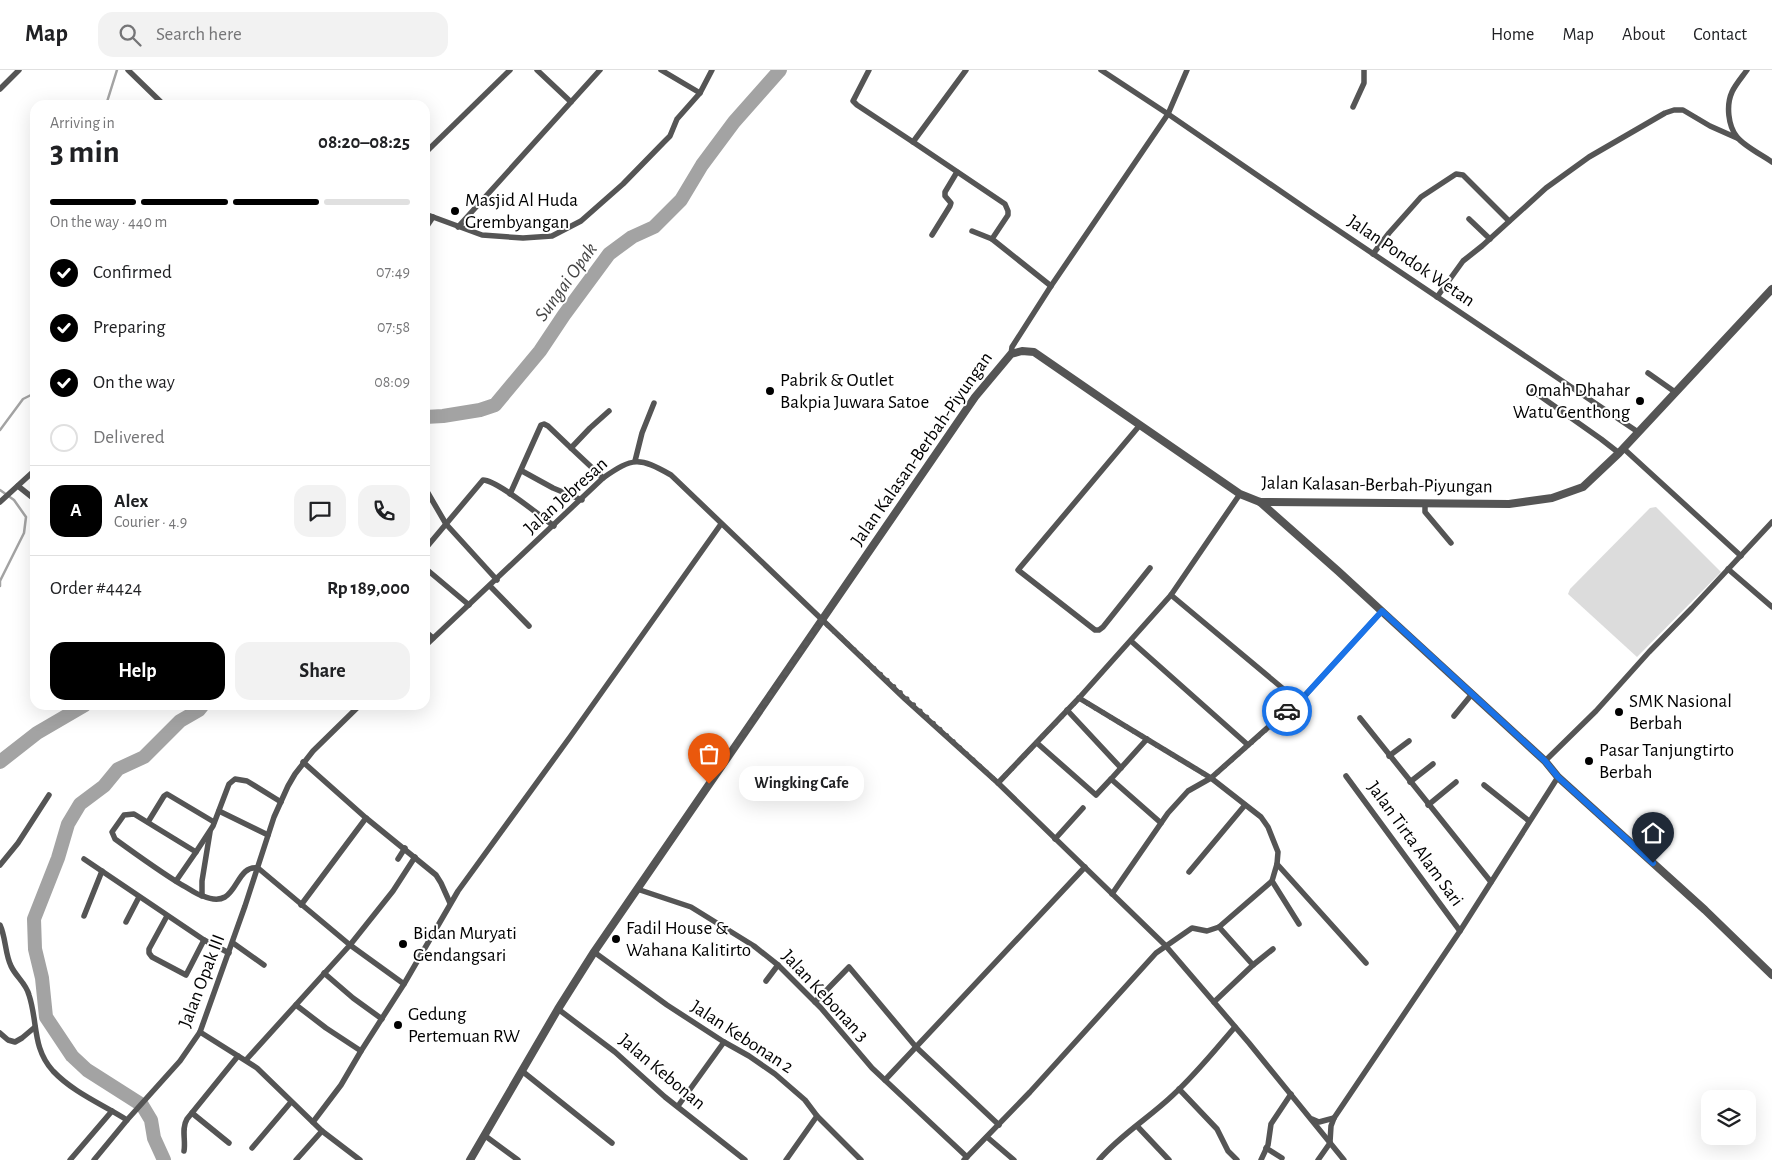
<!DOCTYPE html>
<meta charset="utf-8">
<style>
body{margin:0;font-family:"Alegreya Sans",sans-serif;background:#f2f2f2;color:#202124;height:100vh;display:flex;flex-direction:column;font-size:19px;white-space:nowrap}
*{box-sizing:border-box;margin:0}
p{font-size:16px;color:#757577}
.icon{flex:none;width:28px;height:28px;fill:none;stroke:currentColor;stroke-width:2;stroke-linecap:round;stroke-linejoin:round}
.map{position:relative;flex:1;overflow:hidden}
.sheet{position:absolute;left:30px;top:30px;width:400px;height:610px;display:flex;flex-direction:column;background:#fff;border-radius:15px;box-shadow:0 5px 20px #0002}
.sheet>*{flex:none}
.fabs{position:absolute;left:1701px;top:1020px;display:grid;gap:10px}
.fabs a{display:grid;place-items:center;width:55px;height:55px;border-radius:10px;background:#fff;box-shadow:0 5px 20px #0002;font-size:25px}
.pin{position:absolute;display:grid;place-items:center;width:42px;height:42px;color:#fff;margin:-51px -21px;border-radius:50% 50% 50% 0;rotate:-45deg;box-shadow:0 0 5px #0007}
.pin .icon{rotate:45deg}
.courier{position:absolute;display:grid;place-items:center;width:50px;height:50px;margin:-25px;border:4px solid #1a73e8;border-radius:50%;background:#fff;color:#222;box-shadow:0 1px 6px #0007}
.bubble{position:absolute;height:35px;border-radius:15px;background:#fff;box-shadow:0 5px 20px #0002;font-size:16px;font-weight:700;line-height:35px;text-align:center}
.head em{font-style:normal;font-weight:700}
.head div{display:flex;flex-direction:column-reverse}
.head{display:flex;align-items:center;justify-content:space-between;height:85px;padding:0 20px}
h1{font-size:32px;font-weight:700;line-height:38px}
.bar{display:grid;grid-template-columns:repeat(4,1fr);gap:8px 5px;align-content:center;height:60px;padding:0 20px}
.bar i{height:6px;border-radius:4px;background:#e0e0e0}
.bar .selected{background:#000}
.bar p{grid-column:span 4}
.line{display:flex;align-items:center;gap:12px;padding:0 20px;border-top:1px solid #e0e0e0}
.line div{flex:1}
.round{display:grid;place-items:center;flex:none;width:52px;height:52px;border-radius:15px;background:#f2f2f2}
ol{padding:0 20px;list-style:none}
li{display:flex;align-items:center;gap:15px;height:55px}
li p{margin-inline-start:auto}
li .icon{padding:5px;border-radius:50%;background:#000;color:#fff;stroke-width:4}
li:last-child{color:#757577}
li i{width:28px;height:28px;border:2px solid #e0e0e0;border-radius:50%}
.button{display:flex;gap:10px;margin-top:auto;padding:10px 20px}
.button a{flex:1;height:58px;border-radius:15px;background:#000;color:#fff;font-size:20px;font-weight:700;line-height:58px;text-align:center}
.button a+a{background:#f2f2f2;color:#202124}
header{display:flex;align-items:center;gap:30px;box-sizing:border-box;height:70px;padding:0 25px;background:#fff;border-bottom:1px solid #e0e0e0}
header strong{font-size:24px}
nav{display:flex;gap:28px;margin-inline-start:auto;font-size:18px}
.search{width:350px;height:45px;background:#f2f2f2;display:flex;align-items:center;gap:12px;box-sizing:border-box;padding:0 18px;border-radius:15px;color:#757577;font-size:19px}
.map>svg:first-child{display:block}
.green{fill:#dcdcdc}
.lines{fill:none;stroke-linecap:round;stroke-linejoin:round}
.stream{stroke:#a3a3a3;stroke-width:2.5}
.river{stroke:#a3a3a3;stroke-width:14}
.minor{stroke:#555;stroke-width:5.5}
.tertiary{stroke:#555;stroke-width:8}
.done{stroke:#595959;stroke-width:5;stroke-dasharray:0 9}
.route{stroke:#1a73e8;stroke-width:6}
.poi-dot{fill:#000;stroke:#fff;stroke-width:2}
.labels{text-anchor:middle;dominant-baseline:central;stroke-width:4;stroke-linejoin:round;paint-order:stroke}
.poi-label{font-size:19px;fill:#000;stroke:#fff;text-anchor:start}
.street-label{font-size:19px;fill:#000;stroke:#fff}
.water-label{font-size:20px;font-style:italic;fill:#444;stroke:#fff}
</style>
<header>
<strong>Map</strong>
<div class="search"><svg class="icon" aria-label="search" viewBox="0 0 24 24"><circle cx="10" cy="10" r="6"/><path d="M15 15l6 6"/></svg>Search here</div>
<nav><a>Home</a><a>Map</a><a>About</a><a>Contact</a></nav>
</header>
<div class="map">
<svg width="1772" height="1090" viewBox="0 0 1772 1090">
<rect width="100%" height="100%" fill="#fff"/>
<polygon class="green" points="1656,437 1721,502 1637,587 1568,524 1570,519 1650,438"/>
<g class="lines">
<g class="stream">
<polyline points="106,35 117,0"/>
<polyline points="0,360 23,329 35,323"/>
<polyline points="0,420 14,430 26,447 24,463 0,511 0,516"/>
</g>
<g class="river">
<polyline points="425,347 443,346 480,340 495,335 540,281 564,245 609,184 632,167 654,157 681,130 702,95 734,52 780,0"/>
<polyline points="0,692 37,663 85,635"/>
<polyline points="164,1090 154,1068 151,1050 142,1035 87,1000 72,986 46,947 42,908 35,879 34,849 58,788 68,754 80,734 104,716 118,699 144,687 180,651 199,640 203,635"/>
</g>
<g class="minor">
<polyline points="128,0 164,35"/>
<polyline points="661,0 700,23"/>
<polyline points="869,0 853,31 857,35 913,72"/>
<polyline points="966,0 913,72 1005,134 1008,141 1008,145 992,169 1051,216"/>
<polyline points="1101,0 1168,44 1308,140 1638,362"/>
<path d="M1747 0C1742 7 1735 15 1732 22 1726 35 1728 56 1737 67 1744 76 1762 85 1772 92"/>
<polyline points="0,19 19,0"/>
<polyline points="571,32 600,0"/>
<polyline points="1353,37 1364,13 1364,0"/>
<polyline points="425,83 510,0"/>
<polyline points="425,144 482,165 523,168 552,166 581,151 623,114 664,72 670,66 677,49 700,23 712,0"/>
<polyline points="1469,149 1490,169"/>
<polyline points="458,157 571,32 537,0"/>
<polyline points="425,159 433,147"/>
<polyline points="972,161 992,169"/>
<polyline points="932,165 950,136 951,133 945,126 945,122 957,102"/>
<polyline points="1373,184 1389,163 1421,127 1456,104 1463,105 1509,151"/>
<polyline points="1437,227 1463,191 1482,176 1546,118 1589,87 1665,43 1674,40 1683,40 1710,56 1737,68"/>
<polyline points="1011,284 1012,277 1051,216 1168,44 1187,0"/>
<polyline points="1648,303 1675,322"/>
<polyline points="1533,321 1601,369 1619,383"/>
<polyline points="1140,355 1018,500 1095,560 1099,560 1103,557 1150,498"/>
<polyline points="1623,378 1741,486"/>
<polyline points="635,391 642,363 654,333"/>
<polyline points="522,401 553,418 582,430"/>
<polyline points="603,408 571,378 590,358 609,341"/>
<polyline points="18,416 33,428 35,427"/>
<polyline points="425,418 446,454 497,510"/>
<polyline points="510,424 541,355 544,354 548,356 571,378"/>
<polyline points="0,432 35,400"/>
<polyline points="1425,433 1425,442 1451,473"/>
<path d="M425 479 483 410C497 410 540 446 554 456"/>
<polyline points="425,498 469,535"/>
<polyline points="1728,499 1772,537"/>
<polyline points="490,516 529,556"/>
<polyline points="1171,525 1299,632"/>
<polyline points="425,561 433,568"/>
<polyline points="1131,571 1248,675"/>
<path d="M425 576 603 408C633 387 639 387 671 405L905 629 998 713 1165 875 1249 973 1344 1090"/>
<polyline points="1067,640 1121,698"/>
<polyline points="1454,646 1472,624"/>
<polyline points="1360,648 1491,812"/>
<polyline points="1147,669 1111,709 1161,753"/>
<polyline points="1037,673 1096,725 1111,709"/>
<polyline points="1389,686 1409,671"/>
<polyline points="1545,691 1596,641 1649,582 1692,538 1772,452"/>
<polyline points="303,692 366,748 436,805 441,813 450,833"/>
<polyline points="1346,706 1460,861"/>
<polyline points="1410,712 1433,694"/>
<polyline points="998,713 1079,628 1171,525 1240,424"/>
<polyline points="1484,715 1529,751"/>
<polyline points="1428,735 1456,712"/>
<polyline points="219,741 268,765"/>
<polyline points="148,752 164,726 167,724 214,752"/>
<polyline points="1055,769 1083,738"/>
<polyline points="84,789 204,870 229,883"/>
<polyline points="398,789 405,778"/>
<polyline points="1277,794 1366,893"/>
<polyline points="0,795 18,773 49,725"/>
<polyline points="1189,802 1245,735"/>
<polyline points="176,811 196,782"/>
<polyline points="1272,811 1299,854"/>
<polyline points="637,819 691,837 754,876 778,895 821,938 872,998 967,1087"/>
<polyline points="1112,824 1168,743 1188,721 1211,708 1283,644 1299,632 1382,541"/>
<polyline points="202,826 202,811 210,762"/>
<polyline points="301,835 366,748"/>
<polyline points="84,846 102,801"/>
<polyline points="167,846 149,879 149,883 152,887 186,905 204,870"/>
<polyline points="126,852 139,827"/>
<path d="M0 855C6 868 5 884 11 896 16 907 26 913 29 925 38 952 32 978 53 1001 74 1023 102 1034 127 1050"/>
<polyline points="233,873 264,895"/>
<polyline points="594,882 667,935 724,972 749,986 775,1004 805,1030 817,1046 861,1090"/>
<polyline points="1253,895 1273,879"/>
<polyline points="324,903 353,928 382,949"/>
<polyline points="766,911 778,895"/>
<polyline points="404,914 350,875 393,821 415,787"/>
<polyline points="815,932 849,897 916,977 999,1055"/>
<polyline points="1214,932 1253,895 1219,857"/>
<polyline points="296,935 326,958 361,981"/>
<polyline points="558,939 615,982 665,1027 745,1090"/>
<polyline points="200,962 257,998 322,1061 360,1090"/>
<polyline points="0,963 8,970 15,972 22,968 35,957"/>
<path d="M246 990 350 875 258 798C240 795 238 819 225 827 218 831 210 829 203 826 195 824 189 818 182 815 159 801 137 785 115 769L112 762 124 745 134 744 196 782 213 756 229 714 235 709 247 711 281 732"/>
<polyline points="522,1001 612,1073"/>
<polyline points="885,1010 1085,797"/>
<polyline points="1179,1019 1217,1059 1228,1081 1237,1090"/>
<polyline points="678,1036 724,972"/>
<polyline points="192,1043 229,1073"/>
<polyline points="1312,1049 1319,1052 1334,1048"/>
<polyline points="313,1052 341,1015 361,981 404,914 458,821 570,667 721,454"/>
<polyline points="1137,1056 1169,1090"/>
<polyline points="484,1065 518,1090"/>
<polyline points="987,1067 1014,1090"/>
<polyline points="1330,1072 1331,1056 1334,1048 1460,861 1558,707"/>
<polyline points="252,1078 291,1032"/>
<polyline points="1266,1078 1282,1088"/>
<path d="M184 1081C186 1070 181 1059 187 1049L238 986"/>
<polyline points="70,1090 112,1041"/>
<polyline points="94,1090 127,1050 180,991 200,962 245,836 274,747 288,716 295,704 313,681 360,635"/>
<polyline points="296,1090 322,1061"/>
<polyline points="786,1090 817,1046"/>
<polyline points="964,1090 1030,1022 1156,883 1192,858 1207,861 1219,857 1272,811 1277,794 1278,782 1268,757 1261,747 1211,708 1079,628"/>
<path d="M1099 1090C1120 1065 1149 1048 1173 1025 1196 1004 1215 980 1235 957"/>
<polyline points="1261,1090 1268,1075 1271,1054 1291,1024"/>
<polyline points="1318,1090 1330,1073"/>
</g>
<g class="tertiary">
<polyline points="1260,432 1338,501 1545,691 1558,707 1705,840 1772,905"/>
<polyline points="470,1090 558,939 594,882 975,327 1011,284 1022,281 1034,282 1240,424 1260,432 1509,434 1552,428 1583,417 1619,383 1772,219"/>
</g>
</g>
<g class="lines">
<polyline class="done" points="709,714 822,550 998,713 1079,628 1211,708 1287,641"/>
<polyline class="route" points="1287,641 1299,632 1382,541 1545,691 1558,707 1653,793"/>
</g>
<g class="poi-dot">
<circle cx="455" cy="141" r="5"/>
<circle cx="770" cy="321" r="5"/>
<circle cx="1640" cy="331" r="5"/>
<circle cx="1619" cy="642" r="5"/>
<circle cx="1589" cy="691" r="5"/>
<circle cx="616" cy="869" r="5"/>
<circle cx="403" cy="874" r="5"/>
<circle cx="398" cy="955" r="5"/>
</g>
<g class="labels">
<g class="poi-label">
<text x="465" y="130">Masjid Al Huda<tspan x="465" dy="22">Grembyangan</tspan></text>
<text x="780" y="310">Pabrik &amp; Outlet<tspan x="780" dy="22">Bakpia Juwara Satoe</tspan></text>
<text x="1630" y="320" text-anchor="end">Omah Dhahar<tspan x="1630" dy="22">Watu Genthong</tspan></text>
<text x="1629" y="631">SMK Nasional<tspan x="1629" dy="22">Berbah</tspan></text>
<text x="1599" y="680">Pasar Tanjungtirto<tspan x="1599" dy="22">Berbah</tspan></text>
<text x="626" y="858">Fadil House &amp;<tspan x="626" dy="22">Wahana Kalitirto</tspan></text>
<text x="413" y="863">Bidan Muryati<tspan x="413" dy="22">Gendangsari</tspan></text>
<text x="408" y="944">Gedung<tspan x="408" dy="22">Pertemuan RW</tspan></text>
</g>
<g class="street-label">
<text transform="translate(1411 191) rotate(34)">Jalan Pondok Wetan</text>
<text transform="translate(922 379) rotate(-55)">Jalan Kalasan-Berbah-Piyungan</text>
<text transform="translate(1377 415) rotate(1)">Jalan Kalasan-Berbah-Piyungan</text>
<text transform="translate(566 426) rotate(-42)">Jalan Jebresan</text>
<text transform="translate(1415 774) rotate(54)">Jalan Tirta Alam Sari</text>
<text transform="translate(202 911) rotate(-69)">Jalan Opak III</text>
<text transform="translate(825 926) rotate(47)">Jalan Kebonan 3</text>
<text transform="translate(742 967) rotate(33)">Jalan Kebonan 2</text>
<text transform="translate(662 1002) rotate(40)">Jalan Kebonan</text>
</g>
<g class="water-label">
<text transform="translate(566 212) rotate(-54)">Sungai Opak</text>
</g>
</g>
</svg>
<div class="fabs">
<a><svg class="icon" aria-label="layers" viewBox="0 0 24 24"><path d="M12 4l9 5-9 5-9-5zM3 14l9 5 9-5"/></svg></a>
</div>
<div class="pin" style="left:709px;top:714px;background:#ea580c"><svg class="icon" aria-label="bag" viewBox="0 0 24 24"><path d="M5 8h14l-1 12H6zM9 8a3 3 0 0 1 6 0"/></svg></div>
<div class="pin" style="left:1653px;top:793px;background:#1f2937"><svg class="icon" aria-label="home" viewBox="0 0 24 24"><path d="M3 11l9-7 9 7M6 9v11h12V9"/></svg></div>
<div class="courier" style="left:1287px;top:641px"><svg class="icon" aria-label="car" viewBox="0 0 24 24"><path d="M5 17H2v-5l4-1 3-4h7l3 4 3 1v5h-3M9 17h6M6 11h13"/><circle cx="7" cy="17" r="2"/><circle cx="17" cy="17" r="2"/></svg></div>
<div class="bubble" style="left:739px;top:696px;width:125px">Wingking Cafe</div>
<section class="sheet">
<div class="head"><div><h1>3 min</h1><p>Arriving in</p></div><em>08:20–08:25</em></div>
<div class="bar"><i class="selected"></i><i class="selected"></i><i class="selected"></i><i></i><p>On the way · 440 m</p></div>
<ol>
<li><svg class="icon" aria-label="check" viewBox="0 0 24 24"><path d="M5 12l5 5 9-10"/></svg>Confirmed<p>07:49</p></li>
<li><svg class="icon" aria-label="check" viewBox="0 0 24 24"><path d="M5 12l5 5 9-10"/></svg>Preparing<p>07:58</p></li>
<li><svg class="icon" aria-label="check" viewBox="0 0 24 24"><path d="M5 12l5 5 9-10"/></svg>On the way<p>08:09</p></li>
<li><i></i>Delivered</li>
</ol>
<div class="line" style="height:90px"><b class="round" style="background:#000;color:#fff">A</b><div><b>Alex</b><p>Courier · 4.9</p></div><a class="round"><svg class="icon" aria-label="chat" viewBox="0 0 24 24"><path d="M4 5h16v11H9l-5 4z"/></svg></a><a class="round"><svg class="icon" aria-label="phone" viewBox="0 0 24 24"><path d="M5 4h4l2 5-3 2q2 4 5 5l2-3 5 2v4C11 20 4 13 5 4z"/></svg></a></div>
<div class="line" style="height:65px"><div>Order #4424</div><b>Rp 189,000</b></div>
<div class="button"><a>Help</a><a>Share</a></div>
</section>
</div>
